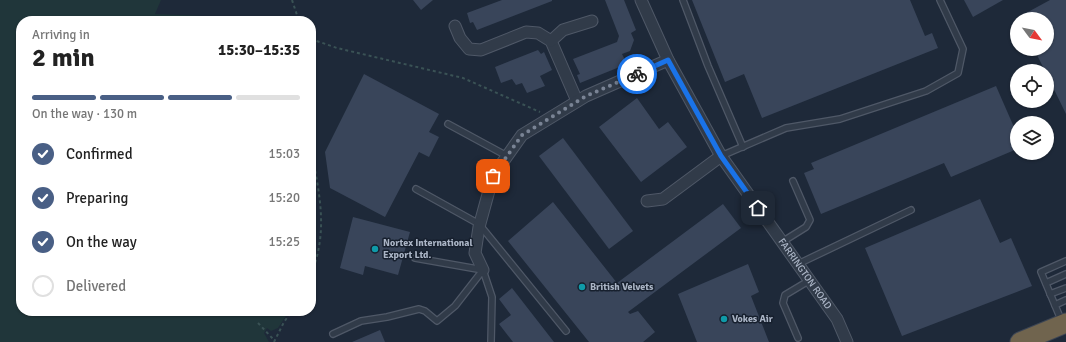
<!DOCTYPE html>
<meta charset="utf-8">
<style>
body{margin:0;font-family:Signika,sans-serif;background:#f2f2f2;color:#222;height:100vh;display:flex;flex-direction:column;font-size:15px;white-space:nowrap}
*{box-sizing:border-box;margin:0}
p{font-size:13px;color:#767676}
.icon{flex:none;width:22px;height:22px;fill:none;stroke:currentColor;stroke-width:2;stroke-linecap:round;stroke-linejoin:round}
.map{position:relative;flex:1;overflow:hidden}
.sheet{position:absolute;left:16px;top:16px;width:300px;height:300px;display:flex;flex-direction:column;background:#fff;border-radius:16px;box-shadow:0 1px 3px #0004}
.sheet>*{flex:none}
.needle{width:26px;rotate:122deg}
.controls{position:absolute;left:1010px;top:12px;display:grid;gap:8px}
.controls a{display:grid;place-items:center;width:44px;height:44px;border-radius:50%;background:#fff;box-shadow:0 1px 3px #0004;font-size:20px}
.pin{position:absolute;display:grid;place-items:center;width:34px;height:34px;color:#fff;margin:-17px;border-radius:8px;box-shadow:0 2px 6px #0006}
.courier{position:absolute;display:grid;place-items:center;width:40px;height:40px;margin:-20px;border:3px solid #1a73e8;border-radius:50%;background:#fff;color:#222;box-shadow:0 1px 5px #0007}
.overview em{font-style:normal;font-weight:700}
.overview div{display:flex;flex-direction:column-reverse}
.overview{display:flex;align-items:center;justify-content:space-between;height:68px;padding:0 16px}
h1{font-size:26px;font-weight:700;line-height:30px}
.bar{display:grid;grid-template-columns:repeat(4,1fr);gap:6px 4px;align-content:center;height:48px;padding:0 16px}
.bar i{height:5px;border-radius:3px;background:#e0e0e0}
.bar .current{background:#495f85}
.bar p{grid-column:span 4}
ol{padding:0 16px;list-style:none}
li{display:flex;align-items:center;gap:12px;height:44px}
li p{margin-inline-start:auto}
li .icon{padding:4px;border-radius:50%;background:#495f85;color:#fff;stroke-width:4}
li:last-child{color:#767676}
li i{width:22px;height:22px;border:2px solid #e0e0e0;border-radius:50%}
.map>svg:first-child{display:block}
.green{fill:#20363a}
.building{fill:#39455a}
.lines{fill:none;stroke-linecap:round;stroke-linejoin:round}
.lane-casing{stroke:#4f5867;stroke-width:8}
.street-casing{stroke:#4f5867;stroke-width:13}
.highway-casing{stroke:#3c4554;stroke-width:21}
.path{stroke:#3a5255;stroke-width:2;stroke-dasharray:3 3;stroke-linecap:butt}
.lane{stroke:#313b49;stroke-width:5.5}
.street{stroke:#313b49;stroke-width:11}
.highway{stroke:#70644e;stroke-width:19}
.done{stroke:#7a8495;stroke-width:4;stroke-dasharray:0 7.2}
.route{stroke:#1a73e8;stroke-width:5}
.culture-dot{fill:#0f9aa8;stroke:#17202e;stroke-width:1.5}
.labels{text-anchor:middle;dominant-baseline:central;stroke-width:3;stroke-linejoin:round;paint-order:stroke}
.poi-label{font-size:10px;font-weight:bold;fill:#abb5c6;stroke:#17202e;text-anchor:start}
.street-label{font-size:10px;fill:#abb5c6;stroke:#17202e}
</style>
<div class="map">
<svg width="1066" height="342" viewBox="0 0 1066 342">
<rect width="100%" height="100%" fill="#1e2939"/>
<g class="green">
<polygon points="0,0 161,0 155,14 204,16 212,21 21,21 21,311 289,311 278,328 271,331 267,328 264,333 269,342 0,342"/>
<path d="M311 172C317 205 318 230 313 264L311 269Z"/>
</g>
<g class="building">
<polygon points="413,0 433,0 421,10"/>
<polygon points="502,0 552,0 552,1 477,30 473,22 470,23 467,13"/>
<polygon points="605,0 624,0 636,30 631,33 634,40 630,51 622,54 627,64 580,83 577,75 580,74 573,59 617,42 619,36"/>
<polygon points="692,0 910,0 925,36 932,33 938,48 762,118 744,74 725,82"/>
<polygon points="964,0 1003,0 973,17"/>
<polygon points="1050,0 1066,0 1066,114 1047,75 1047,71 1045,71 1034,49 1047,49 1047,19 1015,19"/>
<polygon points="538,50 541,54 544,52 552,70 540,76 545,86 527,93 522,83 516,85 512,79 501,83 495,67"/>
<polygon points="364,74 439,114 429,132 439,137 429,157 419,152 385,217 330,188 325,152"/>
<polygon points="996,86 1017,134 1017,149 951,177 944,163 821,214 804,173 814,169 811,163"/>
<polygon points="637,98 659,129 668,122 687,147 641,182 599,127"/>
<polygon points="563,138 633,231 609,249 539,156"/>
<polygon points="980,199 1000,243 1011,238 1032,286 902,336 865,248"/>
<polygon points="553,202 617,283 723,204 741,228 628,312 630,314 638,311 655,332 643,342 589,342 508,241"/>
<polygon points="353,217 410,232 398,275 365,266 363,275 340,268"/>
<polygon points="748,264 759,292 751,296 769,342 697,342 678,294"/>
<polygon points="512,288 554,342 513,342 499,324 511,315 499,299"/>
<polygon points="380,330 385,342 352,342"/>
</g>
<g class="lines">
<defs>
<g id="lane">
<polyline points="683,0 708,66 743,147"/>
<polyline points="448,124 507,156"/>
<polyline points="721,156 786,128 840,119 926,91 958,73 963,49 940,0"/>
<polyline points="416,189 479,224 566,331"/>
<polyline points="782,242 806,227 810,220 793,181"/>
<polyline points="415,258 483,270"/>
<polyline points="798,264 911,210"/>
<polyline points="483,270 492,297 491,342"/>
<polyline points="1046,283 1066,274"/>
<polyline points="1050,294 1066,288"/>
<polyline points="1055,305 1066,300"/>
<polyline points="1062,322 1041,272 1066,261"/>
<polyline points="333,334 361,321 387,317 419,309 425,311 437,321 455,306 483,270"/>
<polyline points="798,338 783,303 785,295 810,280"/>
</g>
<g id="street">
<path id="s1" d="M641 0 668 60 721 156 837 319 847 342"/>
<polyline points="455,26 460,38 469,49 481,50 526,32 538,33 551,41 577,101"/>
<polyline points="551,41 563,30 592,21"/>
<polyline points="647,201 663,199 721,156"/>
<polyline points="483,270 475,253 479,227 493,176 522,135 586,96 668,60"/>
</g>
<polyline id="highway" points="1020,342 1066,323"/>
</defs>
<use href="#lane" class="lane-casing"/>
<use href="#street" class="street-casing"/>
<use href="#highway" class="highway-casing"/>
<g class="path">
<polyline points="292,0 299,21"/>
<polyline points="311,39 337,48 463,78 540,112"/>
<path d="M311 147C319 194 329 229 311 275"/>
<polyline points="258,323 274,340"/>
<polyline points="274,342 284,322 292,311"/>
</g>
<use href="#lane" class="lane"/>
<use href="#street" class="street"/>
<use href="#highway" class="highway"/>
</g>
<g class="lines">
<polyline class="done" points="493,176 522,135 586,96 637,74"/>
<polyline class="route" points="637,74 668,60 721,156 758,208"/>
</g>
<g class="culture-dot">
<circle cx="375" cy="249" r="4"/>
<circle cx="582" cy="287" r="4"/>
<circle cx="724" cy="319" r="4"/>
</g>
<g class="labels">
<g class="poi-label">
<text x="383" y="243">Nortex International<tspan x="383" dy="12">Export Ltd.</tspan></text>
<text x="590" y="287">British Velvets</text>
<text x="732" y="319">Vokes Air</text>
</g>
<g class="street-label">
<text stroke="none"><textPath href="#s1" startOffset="320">FARRINGTON ROAD</textPath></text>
</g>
</g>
</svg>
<div class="controls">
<a><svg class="needle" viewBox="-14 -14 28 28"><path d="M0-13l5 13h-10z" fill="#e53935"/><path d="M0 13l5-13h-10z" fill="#767676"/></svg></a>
<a><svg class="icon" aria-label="locate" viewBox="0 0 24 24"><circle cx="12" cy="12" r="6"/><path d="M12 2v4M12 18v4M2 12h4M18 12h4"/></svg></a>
<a><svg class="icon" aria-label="layers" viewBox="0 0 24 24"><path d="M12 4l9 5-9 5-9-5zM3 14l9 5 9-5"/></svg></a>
</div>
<div class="pin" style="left:493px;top:176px;background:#ea580c"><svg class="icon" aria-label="bag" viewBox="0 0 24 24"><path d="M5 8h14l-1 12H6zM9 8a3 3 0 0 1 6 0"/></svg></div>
<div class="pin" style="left:758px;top:208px;background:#1f2937"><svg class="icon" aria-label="home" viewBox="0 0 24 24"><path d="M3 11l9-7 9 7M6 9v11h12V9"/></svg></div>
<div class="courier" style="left:637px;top:74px"><svg class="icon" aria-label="bike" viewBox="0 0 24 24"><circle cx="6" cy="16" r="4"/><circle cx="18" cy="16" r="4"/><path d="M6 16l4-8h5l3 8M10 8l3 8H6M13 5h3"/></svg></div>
<section class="sheet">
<div class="overview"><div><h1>2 min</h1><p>Arriving in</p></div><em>15:30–15:35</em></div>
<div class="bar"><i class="current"></i><i class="current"></i><i class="current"></i><i></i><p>On the way · 130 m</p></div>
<ol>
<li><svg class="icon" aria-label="check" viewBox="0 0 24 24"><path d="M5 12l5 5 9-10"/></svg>Confirmed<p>15:03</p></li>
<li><svg class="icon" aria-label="check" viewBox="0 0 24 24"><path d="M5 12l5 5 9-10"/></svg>Preparing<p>15:20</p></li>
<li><svg class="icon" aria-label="check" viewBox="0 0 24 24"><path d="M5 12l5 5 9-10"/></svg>On the way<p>15:25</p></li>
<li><i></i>Delivered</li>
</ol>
</section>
</div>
